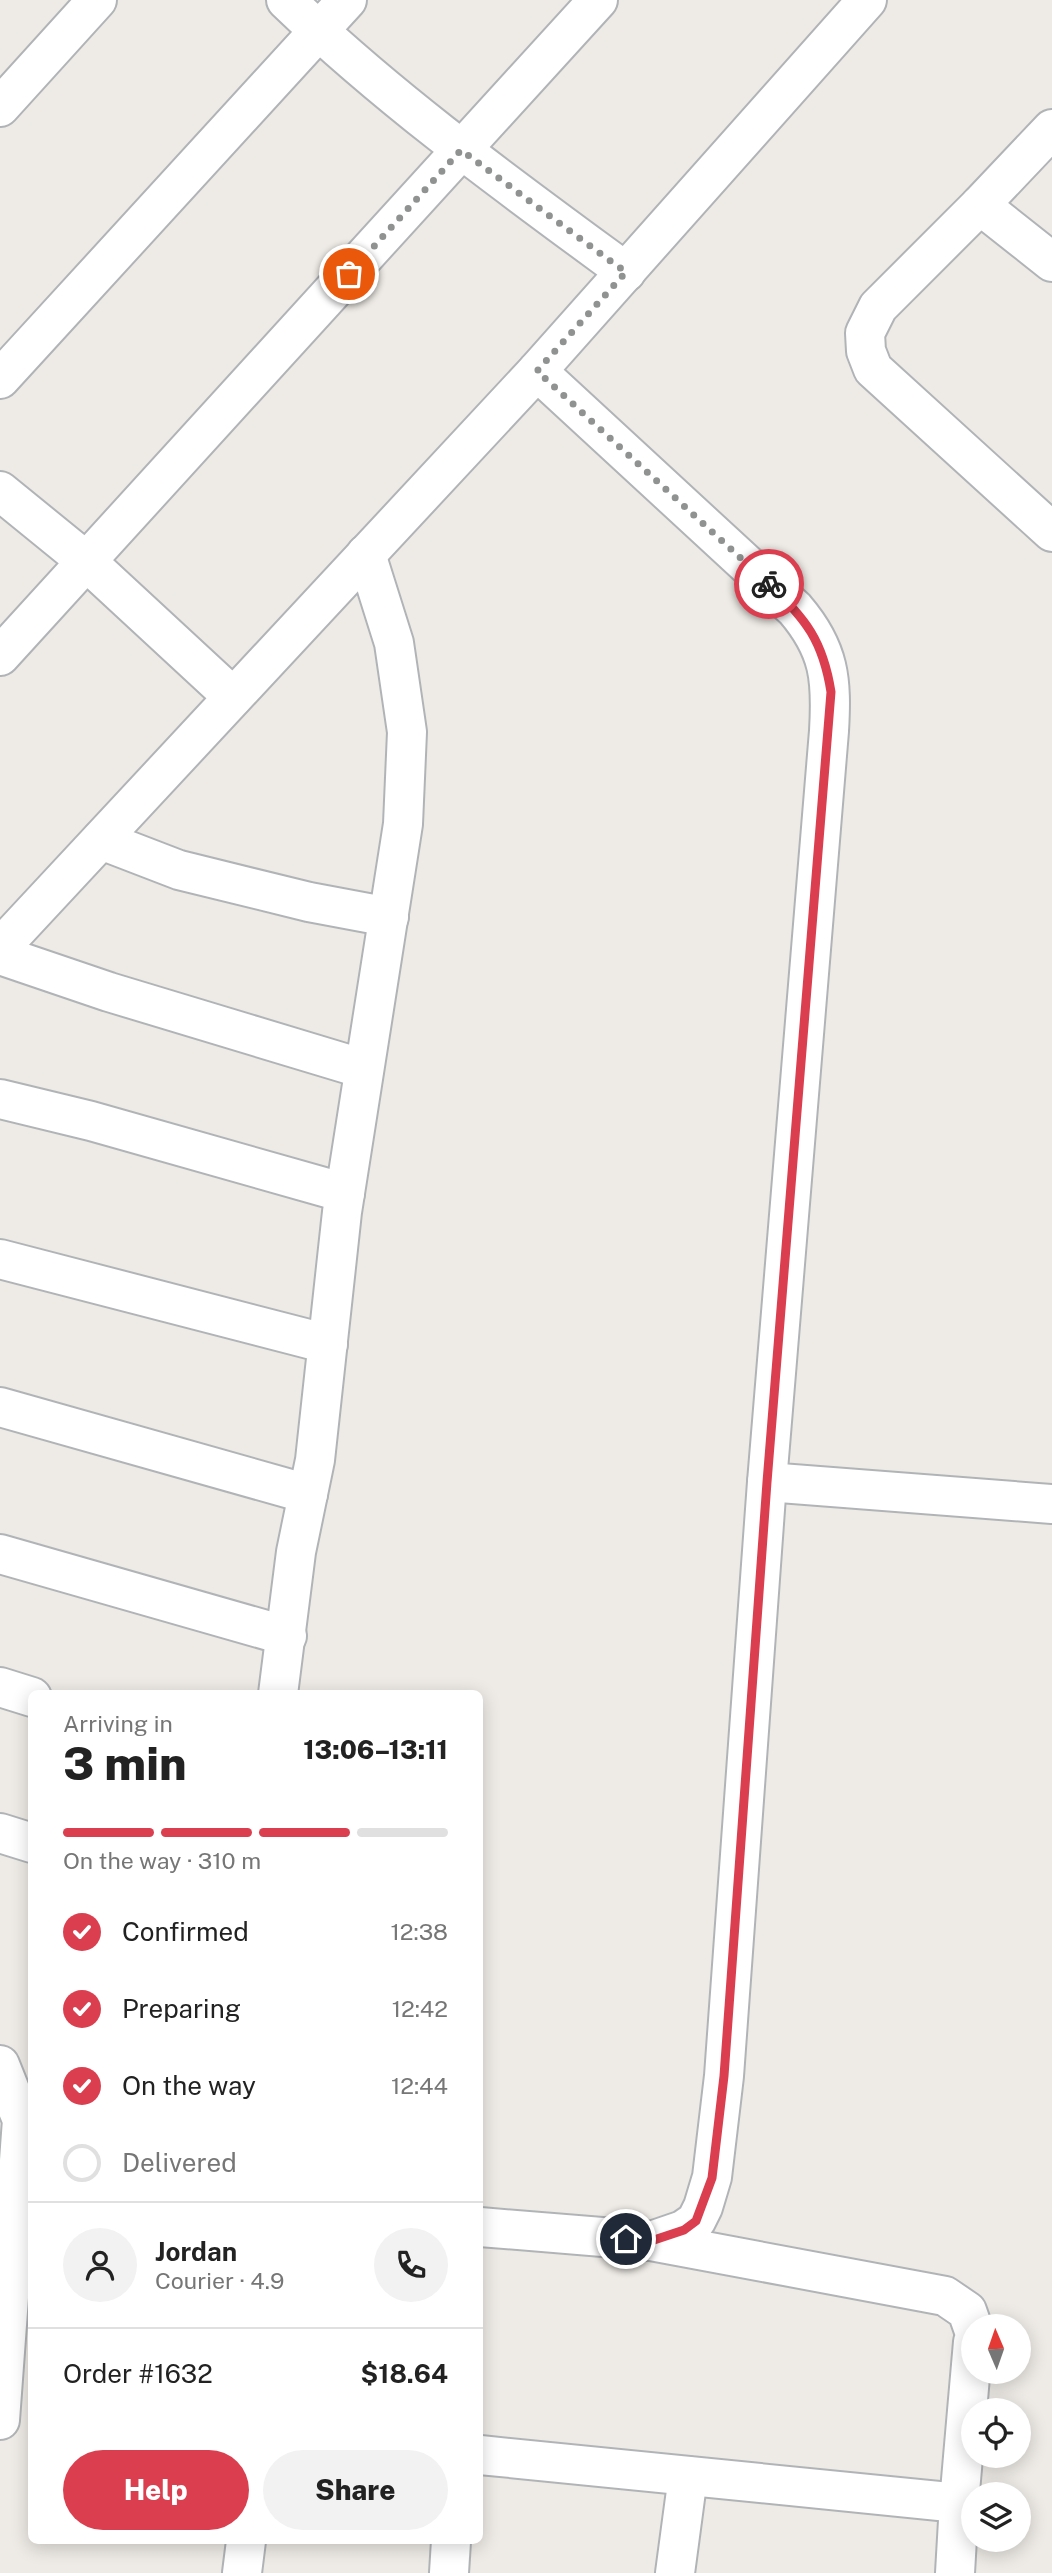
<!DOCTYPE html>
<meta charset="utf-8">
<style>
body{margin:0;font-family:"Public Sans",sans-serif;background:#f2f2f2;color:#222;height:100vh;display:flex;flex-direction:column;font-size:26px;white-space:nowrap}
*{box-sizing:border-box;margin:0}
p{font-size:23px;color:#767676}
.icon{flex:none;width:38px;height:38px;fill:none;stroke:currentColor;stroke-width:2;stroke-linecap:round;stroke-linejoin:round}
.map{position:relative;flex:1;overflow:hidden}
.details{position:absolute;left:28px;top:1690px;width:455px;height:854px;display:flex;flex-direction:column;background:#fff;border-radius:10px;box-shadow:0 4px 18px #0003}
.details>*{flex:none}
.needle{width:46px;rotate:358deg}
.buttons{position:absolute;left:961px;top:2314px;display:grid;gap:14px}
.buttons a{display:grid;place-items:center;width:70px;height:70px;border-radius:50%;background:#fff;box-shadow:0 4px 18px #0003;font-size:35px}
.pin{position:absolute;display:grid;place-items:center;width:60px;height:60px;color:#fff;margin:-30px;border:4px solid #fff;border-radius:50%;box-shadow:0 2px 7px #0007}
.courier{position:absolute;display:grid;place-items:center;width:70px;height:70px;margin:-35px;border:5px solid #db3f4f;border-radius:50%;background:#fff;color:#222;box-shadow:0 2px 9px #0007}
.overview em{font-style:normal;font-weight:800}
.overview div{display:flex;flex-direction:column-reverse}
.overview{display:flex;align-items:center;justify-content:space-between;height:119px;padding:0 35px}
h1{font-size:46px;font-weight:800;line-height:52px}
.bar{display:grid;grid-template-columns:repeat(4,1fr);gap:10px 7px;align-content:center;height:84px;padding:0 35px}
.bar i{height:9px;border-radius:5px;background:#e0e0e0}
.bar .selected{background:#db3f4f}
.bar p{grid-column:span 4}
.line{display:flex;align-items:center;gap:18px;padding:0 35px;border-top:2px solid #e0e0e0}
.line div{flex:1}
.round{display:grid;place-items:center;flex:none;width:74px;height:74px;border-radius:37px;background:#f2f2f2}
ol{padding:0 35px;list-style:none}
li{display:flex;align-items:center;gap:21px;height:77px}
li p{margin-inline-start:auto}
li .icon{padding:7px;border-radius:50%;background:#db3f4f;color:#fff;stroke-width:4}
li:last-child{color:#767676}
li i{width:38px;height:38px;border:4px solid #e0e0e0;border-radius:50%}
.action{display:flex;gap:14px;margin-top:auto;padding:14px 35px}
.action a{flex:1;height:80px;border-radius:42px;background:#db3f4f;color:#fff;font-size:28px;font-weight:800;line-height:80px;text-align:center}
.action a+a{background:#f2f2f2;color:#222}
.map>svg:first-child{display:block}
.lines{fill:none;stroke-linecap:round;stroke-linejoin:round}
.street-casing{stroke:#b1b4b7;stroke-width:42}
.street{stroke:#fff;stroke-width:38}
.done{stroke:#909292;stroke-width:7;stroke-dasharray:0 12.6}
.route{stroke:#db3f4f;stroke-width:9}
</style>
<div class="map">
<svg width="1052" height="2573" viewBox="0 0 1052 2573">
<rect width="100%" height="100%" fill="#eeebe6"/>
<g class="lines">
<defs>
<g id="street">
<path d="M286 0C391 101 509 186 626 272"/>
<polyline points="0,107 97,0"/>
<polyline points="1052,129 980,205 878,307 865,333 866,351 873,369 1052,532"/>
<polyline points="980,205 1052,262"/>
<path d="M537 371 795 609C830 650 832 680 829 731L767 1482 1052 1504"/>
<polyline points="0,379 347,0"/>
<polyline points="0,491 86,561 233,697"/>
<polyline points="0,656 598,0"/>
<polyline points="101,840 179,870 309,902 389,917"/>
<polyline points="0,948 537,371 867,0"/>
<polyline points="0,955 109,992 364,1069"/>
<polyline points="0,1099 91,1121 345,1193"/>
<polyline points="0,1259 328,1344"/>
<polyline points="0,1407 308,1494"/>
<polyline points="0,1554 287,1636"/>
<polyline points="0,1687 32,1697"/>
<polyline points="278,1694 296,1552 315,1460 342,1212 403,824 407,732 394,643 366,554"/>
<polyline points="0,1833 32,1843"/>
<polyline points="0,2065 22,2120 0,2420"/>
<polyline points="480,2227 651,2241 683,2230 696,2221 703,2207 712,2177 724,2076 767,1482"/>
<polyline points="651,2241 945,2296 967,2311 973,2328"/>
<polyline points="480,2455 959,2503 955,2573"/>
<polyline points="959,2503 973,2342"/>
<polyline points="242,2573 246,2541"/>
<polyline points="449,2573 451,2541"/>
<polyline points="675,2573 688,2476"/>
</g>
</defs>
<use href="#street" class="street-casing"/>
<use href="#street" class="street"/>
</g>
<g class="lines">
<polyline class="done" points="349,274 461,150 605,257 626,272 537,371 769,584"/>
<path class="route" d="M626 2239 651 2241 684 2230 696 2221 712 2178 724 2076 767 1482 831 692C823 641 806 619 769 584"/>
</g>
</svg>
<div class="buttons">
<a><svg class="needle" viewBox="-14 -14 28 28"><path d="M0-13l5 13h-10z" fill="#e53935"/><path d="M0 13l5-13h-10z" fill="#767676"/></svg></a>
<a><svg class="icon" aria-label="locate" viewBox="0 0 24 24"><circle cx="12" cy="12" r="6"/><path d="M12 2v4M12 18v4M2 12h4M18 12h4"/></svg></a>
<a><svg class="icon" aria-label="layers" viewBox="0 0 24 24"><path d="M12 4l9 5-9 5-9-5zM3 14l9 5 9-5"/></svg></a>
</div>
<div class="pin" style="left:349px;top:274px;background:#ea580c"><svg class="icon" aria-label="bag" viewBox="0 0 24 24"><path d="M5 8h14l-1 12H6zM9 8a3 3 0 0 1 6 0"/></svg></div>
<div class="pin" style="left:626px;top:2239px;background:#1f2937"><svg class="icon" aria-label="home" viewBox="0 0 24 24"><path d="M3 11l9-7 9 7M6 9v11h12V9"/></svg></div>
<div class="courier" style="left:769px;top:584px"><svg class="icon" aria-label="bike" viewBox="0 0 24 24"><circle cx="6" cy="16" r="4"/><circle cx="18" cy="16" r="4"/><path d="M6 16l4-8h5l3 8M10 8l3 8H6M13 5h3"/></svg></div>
<section class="details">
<div class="overview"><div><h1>3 min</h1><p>Arriving in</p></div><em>13:06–13:11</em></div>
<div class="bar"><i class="selected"></i><i class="selected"></i><i class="selected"></i><i></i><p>On the way · 310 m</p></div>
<ol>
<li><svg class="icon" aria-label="check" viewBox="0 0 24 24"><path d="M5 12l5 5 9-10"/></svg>Confirmed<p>12:38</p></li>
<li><svg class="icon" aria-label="check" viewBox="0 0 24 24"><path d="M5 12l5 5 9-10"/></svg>Preparing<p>12:42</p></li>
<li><svg class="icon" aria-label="check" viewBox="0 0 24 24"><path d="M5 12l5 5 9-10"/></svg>On the way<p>12:44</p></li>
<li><i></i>Delivered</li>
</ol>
<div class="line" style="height:126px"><a class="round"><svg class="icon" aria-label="person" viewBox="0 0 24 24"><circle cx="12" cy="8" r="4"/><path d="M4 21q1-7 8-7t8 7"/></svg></a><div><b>Jordan</b><p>Courier · 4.9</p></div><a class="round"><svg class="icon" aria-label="phone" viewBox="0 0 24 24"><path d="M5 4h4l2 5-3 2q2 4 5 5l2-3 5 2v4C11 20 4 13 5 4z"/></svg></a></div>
<div class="line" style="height:91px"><div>Order #1632</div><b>$18.64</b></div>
<div class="action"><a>Help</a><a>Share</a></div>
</section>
</div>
